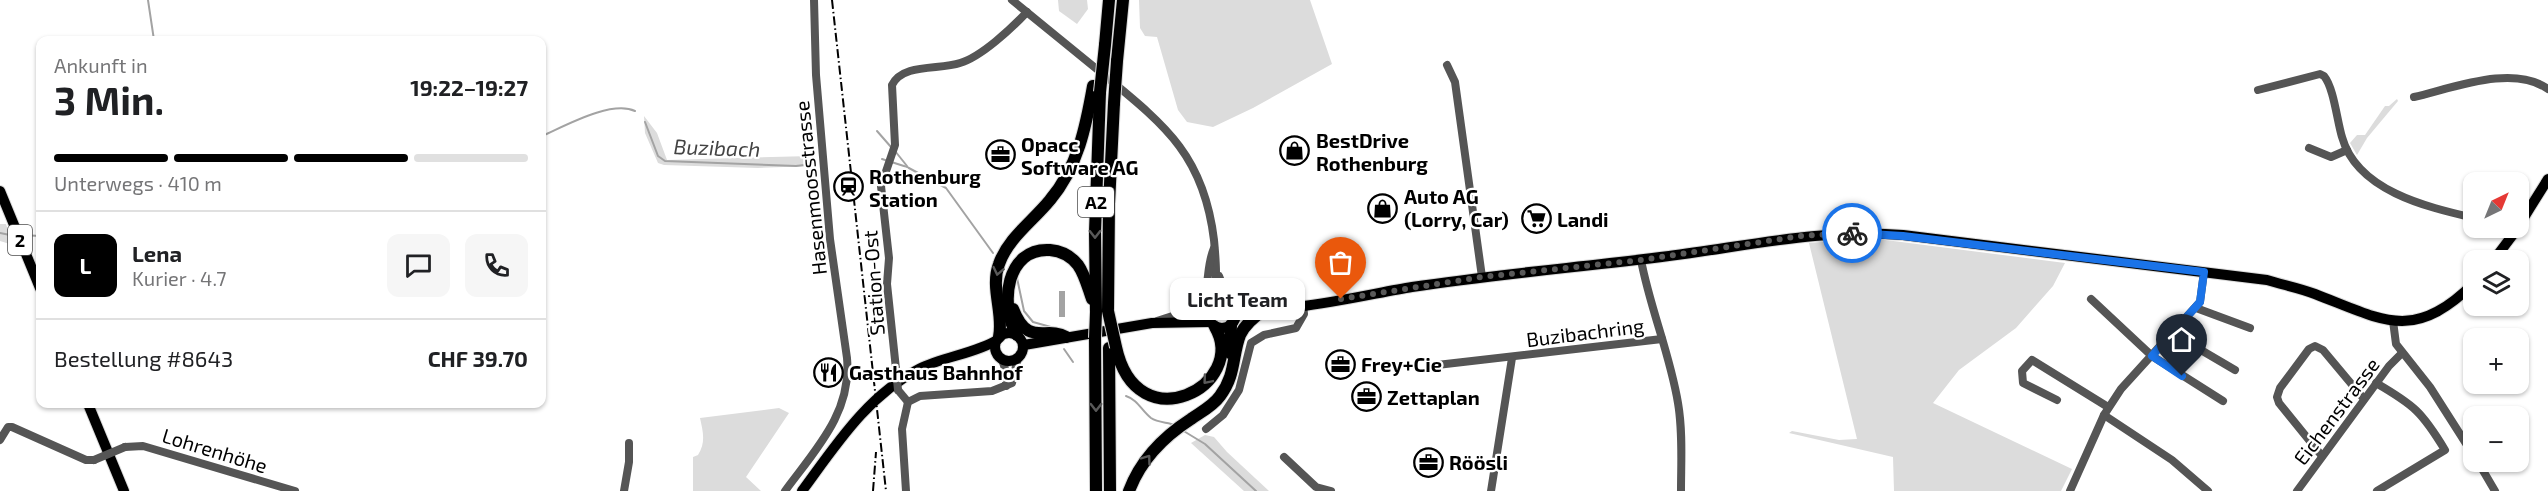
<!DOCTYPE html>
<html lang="de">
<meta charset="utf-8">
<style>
body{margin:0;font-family:"Exo 2",sans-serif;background:#f6f6f6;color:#202124;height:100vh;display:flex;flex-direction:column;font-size:22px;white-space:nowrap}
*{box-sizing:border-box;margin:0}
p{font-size:20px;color:#757577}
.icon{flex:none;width:33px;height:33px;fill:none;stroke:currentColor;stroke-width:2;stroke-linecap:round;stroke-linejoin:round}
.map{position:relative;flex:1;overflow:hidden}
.drawer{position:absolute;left:36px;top:36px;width:510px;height:372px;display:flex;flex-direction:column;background:#fff;border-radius:12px;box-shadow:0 2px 4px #0004}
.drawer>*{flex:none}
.needle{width:39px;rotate:43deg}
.controls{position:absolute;left:2463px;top:172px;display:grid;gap:12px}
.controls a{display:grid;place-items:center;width:66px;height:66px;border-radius:12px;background:#fff;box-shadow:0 2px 4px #0004;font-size:30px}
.pin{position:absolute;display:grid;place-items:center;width:51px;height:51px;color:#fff;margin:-62px -26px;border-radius:50% 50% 50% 0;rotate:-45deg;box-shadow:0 0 6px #0007}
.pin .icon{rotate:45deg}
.courier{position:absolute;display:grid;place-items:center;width:60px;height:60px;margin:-30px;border:4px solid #1a73e8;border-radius:50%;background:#fff;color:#222;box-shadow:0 2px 8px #0007}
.bubble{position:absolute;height:42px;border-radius:12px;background:#fff;box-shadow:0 2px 4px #0004;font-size:20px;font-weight:700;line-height:42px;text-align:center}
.head em{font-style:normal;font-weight:700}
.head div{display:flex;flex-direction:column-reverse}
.head{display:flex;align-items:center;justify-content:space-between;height:102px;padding:0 18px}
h1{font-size:39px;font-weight:700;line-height:45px}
.bar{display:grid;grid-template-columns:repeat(4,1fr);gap:9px 6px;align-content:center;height:72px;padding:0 18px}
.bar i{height:8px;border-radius:4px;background:#e0e0e0}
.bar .on{background:#000}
.bar p{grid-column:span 4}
.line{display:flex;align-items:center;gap:15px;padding:0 18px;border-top:2px solid #e0e0e0}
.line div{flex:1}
.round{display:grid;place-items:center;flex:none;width:63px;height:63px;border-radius:12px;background:#f6f6f6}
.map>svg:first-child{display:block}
.green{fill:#dcdcdc}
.water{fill:#a3a3a3}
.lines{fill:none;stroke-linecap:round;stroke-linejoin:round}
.stream{stroke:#a3a3a3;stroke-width:2}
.major-casing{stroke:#dbdbdb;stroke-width:12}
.highway-casing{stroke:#dbdbdb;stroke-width:14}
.minor{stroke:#555;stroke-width:8}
.major{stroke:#000;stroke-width:10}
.highway{stroke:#000;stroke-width:12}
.rail{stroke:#000;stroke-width:2;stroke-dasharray:9 3 1.5 3;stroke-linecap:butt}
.highway-bridge-casing{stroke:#dbdbdb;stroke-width:14;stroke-linecap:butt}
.minor-bridge{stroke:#555;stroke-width:8}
.highway-bridge{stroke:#000;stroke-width:12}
.oneway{stroke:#595959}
.done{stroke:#595959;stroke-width:6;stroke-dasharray:0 10.8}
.route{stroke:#1a73e8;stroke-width:8}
.labels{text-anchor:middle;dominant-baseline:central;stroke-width:4.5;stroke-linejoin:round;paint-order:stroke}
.shield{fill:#fff;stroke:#4c4c4c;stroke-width:1.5}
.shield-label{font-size:18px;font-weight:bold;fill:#000}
.poi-label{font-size:20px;font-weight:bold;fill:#000;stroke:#fff;text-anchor:start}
.street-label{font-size:20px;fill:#000;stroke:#fff}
.water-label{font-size:21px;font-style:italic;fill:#444;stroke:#fff}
</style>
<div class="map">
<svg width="2548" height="491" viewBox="0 0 2548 491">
<rect width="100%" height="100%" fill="#fff"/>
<g class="green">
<polygon points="1058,0 1087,0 1088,9 1077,24 1059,11"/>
<polygon points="1139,0 1310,0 1332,64 1253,108 1213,127 1187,122 1178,110 1157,37 1145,36 1140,28"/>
<polygon points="2397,99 2398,101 2367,138 2357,155 2350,143 2357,135 2365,135 2385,106 2389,106"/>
<polygon points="644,116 657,133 667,160 811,156 813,166 758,168 664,165 658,163 645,133"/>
<polygon points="0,224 6,224 13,245 0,241"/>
<polygon points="1870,238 2065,263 2053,286 2016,328 1959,370 1933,403 2072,469 2061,491 1894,491 1893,457 1789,433 1792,431 1839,440 1857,439 1809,243"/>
<path d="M779 408 789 413 746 477 761 491H693V457L698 455C706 442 703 432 700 418Z"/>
<polygon points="1205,435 1214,437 1227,452 1269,491 1244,491 1191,443"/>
</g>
<rect class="water" x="1059" y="291" width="6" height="26"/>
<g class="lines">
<g class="stream">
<polyline points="148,0 154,40"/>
<polyline points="645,122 658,156 665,161 796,166 813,164"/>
<polyline points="877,131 891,147"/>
<path d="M542 136C565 126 611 100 635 111"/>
<polyline points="895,151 907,166"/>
<polyline points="882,159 907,167 946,188 993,253"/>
<polyline points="0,233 10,235"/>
<polyline points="22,235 40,236"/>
<polyline points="1017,278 1024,311 1033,322 1058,329"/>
<polyline points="1064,349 1073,362"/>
<path d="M1126 396C1138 400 1141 410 1151 418 1158 423 1168 422 1175 425"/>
<polyline points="1182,430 1205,444 1256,491"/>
</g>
<defs>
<g id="major">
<polyline points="0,191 40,288"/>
<polyline points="2518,227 2548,179"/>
<polyline points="2493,261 2518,228"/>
<circle cx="1222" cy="314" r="14"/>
<path d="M1233 305C1275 318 1367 294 1412 287 1498 274 1583 267 1669 256 1748 246 1823 228 1903 235L2267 280C2283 285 2300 288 2315 294 2383 320 2413 343 2474 283"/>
<circle cx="1009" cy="347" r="14"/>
<polyline points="1024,345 1152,323 1210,322"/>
<polyline points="88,404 124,491"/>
<path d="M802 491C836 445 867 396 919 369 942 357 977 353 997 340"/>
</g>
<g id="highway">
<polyline points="1105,45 1109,0"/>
<polyline points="1117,61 1123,0"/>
<path d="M1013 309C1028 348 1046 325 1066 337"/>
<polyline points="1108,311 1109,204 1114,103"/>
<polyline points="1096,312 1095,232 1100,92"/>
<path d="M1017 335C999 305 1006 247 1050 250 1061 251 1071 256 1078 265 1085 275 1088 288 1092 299"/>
<path d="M999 337C1004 313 990 288 999 264 1008 238 1033 221 1050 200 1078 167 1086 126 1093 86"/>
<polyline points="1095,338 1096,491"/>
<path d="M1116 347C1137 444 1249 385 1215 327"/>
<polyline points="1109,348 1110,491"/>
<polyline points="1230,353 1231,325"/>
<path d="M1129 491C1141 459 1163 437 1191 419 1201 412 1213 406 1220 396 1236 375 1232 356 1240 335 1245 324 1255 316 1265 309"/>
</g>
</defs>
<use href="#major" class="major-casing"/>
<use href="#highway" class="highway-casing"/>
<g class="minor">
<path d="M1012 0C1043 25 1073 50 1104 75 1166 126 1204 156 1214 240 1216 262 1218 282 1212 304"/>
<polyline points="1447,65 1455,82 1482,277"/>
<path d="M2258 90 2320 74 2324 76C2334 88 2337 121 2342 137 2357 191 2427 207 2474 218"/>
<path d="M2414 97C2453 88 2513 64 2548 89"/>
<polyline points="2309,148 2331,157 2347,150"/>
<polyline points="2503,228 2513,235"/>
<path d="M1641 260C1650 308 1670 354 1678 403 1683 432 1681 462 1681 491"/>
<polyline points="1219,276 1229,302"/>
<polyline points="2091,299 2152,356 2223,401"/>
<polyline points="2196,308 2250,328"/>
<path d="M1157 321C1175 315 1201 310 1206 289 1209 274 1208 262 1214 248"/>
<polyline points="2393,321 2396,344 2430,387 2474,456"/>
<polyline points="2172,333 2235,370"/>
<polyline points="1002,359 1006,372 1006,386"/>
<polyline points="1437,365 1662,339"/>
<path d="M896 369 887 284 889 258 881 186 895 145 892 85C903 63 939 70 960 63 981 57 1012 28 1027 12"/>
<path d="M2376 383C2414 405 2422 412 2445 450L2377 491"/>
<polyline points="898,390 908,402"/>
<polyline points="2057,400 2023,383 2022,371 2032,360 2108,407"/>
<polyline points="2104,415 2172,460 2208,491"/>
<polyline points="1206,429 1223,415 1239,390 1251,343 1264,335 1296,328 1304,314 1303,305"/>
<polyline points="0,440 8,427 12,427 86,460 94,460"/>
<polyline points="125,447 143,446 295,491"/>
<polyline points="2322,456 2279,403 2277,397 2280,388 2309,349 2315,346 2323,350 2364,399"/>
<polyline points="1284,457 1316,487 1331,491"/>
<polyline points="2478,462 2495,491"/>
<polyline points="624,491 629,462 629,443"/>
<path d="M785 491C815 450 852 413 847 358L830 239 816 75 814 0"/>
<polyline points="906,491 902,429 908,402 920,396 992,391 1012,383 1018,358"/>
<polyline points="1491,491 1512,358"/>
<polyline points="2070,491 2104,415 2121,389 2200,302 2204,272"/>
<polyline points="2297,491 2389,366 2402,353"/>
</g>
<use href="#major" class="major"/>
<use href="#highway" class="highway"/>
<g class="rail">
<polyline points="832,0 886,491"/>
<polyline points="873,491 876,452"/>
</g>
<defs>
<g id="highway-bridge">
<polyline points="1100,92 1105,45"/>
<polyline points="1114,103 1117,61"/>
<polyline points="1108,311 1116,347"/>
<polyline points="1095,338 1096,312"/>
</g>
</defs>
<use href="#highway-bridge" class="highway-bridge-casing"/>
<g class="minor-bridge">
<polyline points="896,369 898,390"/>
<polyline points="94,460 125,447"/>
</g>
<use href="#highway-bridge" class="highway-bridge"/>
</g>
<defs><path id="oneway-chevron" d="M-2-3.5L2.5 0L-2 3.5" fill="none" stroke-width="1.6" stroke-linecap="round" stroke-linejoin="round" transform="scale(1.5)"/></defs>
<g class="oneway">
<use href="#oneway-chevron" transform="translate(1095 234) rotate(90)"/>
<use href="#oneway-chevron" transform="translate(998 271) rotate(102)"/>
<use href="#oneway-chevron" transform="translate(1207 380) rotate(130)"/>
<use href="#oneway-chevron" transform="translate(1096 407) rotate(90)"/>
<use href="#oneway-chevron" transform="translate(1147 459) rotate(-54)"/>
</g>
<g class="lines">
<polyline class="done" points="1341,299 1482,277 1641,260 1801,236 1852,233"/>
<polyline class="route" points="1852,233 1903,236 2204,272 2200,302 2152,356 2182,376"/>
</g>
<defs>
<symbol id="shop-ring" viewBox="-11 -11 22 22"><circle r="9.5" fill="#fff" stroke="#000" stroke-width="1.5"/><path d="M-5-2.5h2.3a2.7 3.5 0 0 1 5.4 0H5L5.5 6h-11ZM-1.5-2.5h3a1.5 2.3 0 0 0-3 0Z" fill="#000"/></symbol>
<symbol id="office-ring" viewBox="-11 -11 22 22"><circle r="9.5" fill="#fff" stroke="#000" stroke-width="1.5"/><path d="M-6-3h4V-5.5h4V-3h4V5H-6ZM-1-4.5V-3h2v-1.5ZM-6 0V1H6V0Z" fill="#000"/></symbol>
<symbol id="station-ring" viewBox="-11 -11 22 22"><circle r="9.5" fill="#fff" stroke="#000" stroke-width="1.5"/><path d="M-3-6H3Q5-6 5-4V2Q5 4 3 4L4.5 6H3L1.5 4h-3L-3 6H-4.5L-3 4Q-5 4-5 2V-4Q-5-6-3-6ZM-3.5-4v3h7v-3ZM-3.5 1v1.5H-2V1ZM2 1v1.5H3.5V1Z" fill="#000"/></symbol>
<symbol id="supermarket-ring" viewBox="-11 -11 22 22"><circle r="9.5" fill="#fff" stroke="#000" stroke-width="1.5"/><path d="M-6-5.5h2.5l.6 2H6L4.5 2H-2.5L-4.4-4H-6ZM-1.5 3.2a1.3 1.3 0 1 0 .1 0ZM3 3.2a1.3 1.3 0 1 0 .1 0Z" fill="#000"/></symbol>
<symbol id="restaurant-ring" viewBox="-11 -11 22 22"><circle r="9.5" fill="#fff" stroke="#000" stroke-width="1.5"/><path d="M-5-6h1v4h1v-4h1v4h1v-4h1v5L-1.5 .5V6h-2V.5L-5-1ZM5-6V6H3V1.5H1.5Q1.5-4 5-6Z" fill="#000"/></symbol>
</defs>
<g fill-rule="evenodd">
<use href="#shop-ring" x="1278" y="134" width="33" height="33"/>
<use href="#office-ring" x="984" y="138" width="33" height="33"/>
<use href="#station-ring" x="832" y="170" width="33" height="33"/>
<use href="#shop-ring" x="1366" y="192" width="33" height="33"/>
<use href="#supermarket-ring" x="1520" y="202" width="33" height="33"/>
<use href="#office-ring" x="1324" y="348" width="33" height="33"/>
<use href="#restaurant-ring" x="812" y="356" width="33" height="33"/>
<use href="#office-ring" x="1350" y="380" width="33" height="33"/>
<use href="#office-ring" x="1412" y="446" width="33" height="33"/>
</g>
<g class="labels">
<g class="shield">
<rect x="1078" y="187" width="36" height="30" rx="4.5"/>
<rect x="8" y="225" width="24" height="30" rx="4.5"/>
</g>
<g class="shield-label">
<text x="1096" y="202">A2</text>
<text x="20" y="240">2</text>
</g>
<g class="poi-label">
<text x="1316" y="140">BestDrive<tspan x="1316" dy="23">Rothenburg</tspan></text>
<text x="1021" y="144">Opacc<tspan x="1021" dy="23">Software AG</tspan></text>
<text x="869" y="176">Rothenburg<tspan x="869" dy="23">Station</tspan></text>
<text x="1404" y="196">Auto AG<tspan x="1404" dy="23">(Lorry, Car)</tspan></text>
<text x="1557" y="219">Landi</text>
<text x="1361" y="364">Frey+Cie</text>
<text x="849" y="372">Gasthaus Bahnhof</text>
<text x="1387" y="397">Zettaplan</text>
<text x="1449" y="462">Röösli</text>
</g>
<g class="street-label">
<text transform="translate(810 188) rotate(-96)">Hasenmoosstrasse</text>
<text transform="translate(873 283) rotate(-94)">Station-Ost</text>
<text transform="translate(1585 332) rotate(-7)">Buzibachring</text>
<text transform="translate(2336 411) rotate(-53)">Eichenstrasse</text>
<text transform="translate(215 450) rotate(17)">Lohrenhöhe</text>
</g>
<g class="water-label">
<text transform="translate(717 147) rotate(2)">Buzibach</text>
</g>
</g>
</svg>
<div class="controls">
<a><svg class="needle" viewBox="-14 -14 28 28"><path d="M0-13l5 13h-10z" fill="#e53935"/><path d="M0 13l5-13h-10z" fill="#757577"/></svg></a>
<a><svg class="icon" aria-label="layers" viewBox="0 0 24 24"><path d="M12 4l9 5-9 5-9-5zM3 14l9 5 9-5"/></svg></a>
<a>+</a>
<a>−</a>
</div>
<div class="pin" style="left:1341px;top:299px;background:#ea580c"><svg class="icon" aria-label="bag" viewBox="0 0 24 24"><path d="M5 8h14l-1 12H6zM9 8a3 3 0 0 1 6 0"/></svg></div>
<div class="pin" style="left:2182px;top:376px;background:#1f2937"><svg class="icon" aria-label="home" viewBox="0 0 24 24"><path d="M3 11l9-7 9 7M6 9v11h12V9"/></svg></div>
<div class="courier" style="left:1852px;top:233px"><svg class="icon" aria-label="bike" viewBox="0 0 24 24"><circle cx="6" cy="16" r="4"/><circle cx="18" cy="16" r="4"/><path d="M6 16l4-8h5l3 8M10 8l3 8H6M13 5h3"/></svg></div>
<div class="bubble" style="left:1170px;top:278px;width:135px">Licht Team</div>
<section class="drawer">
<div class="head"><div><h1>3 Min.</h1><p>Ankunft in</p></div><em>19:22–19:27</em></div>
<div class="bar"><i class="on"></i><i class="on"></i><i class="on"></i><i></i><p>Unterwegs · 410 m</p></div>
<div class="line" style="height:108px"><b class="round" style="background:#000;color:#fff">L</b><div><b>Lena</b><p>Kurier · 4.7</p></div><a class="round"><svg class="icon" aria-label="chat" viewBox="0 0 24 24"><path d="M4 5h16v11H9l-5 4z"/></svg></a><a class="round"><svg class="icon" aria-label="phone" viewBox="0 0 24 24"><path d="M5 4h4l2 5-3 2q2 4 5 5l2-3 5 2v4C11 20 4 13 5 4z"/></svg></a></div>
<div class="line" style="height:78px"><div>Bestellung #8643</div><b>CHF 39.70</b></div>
</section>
</div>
